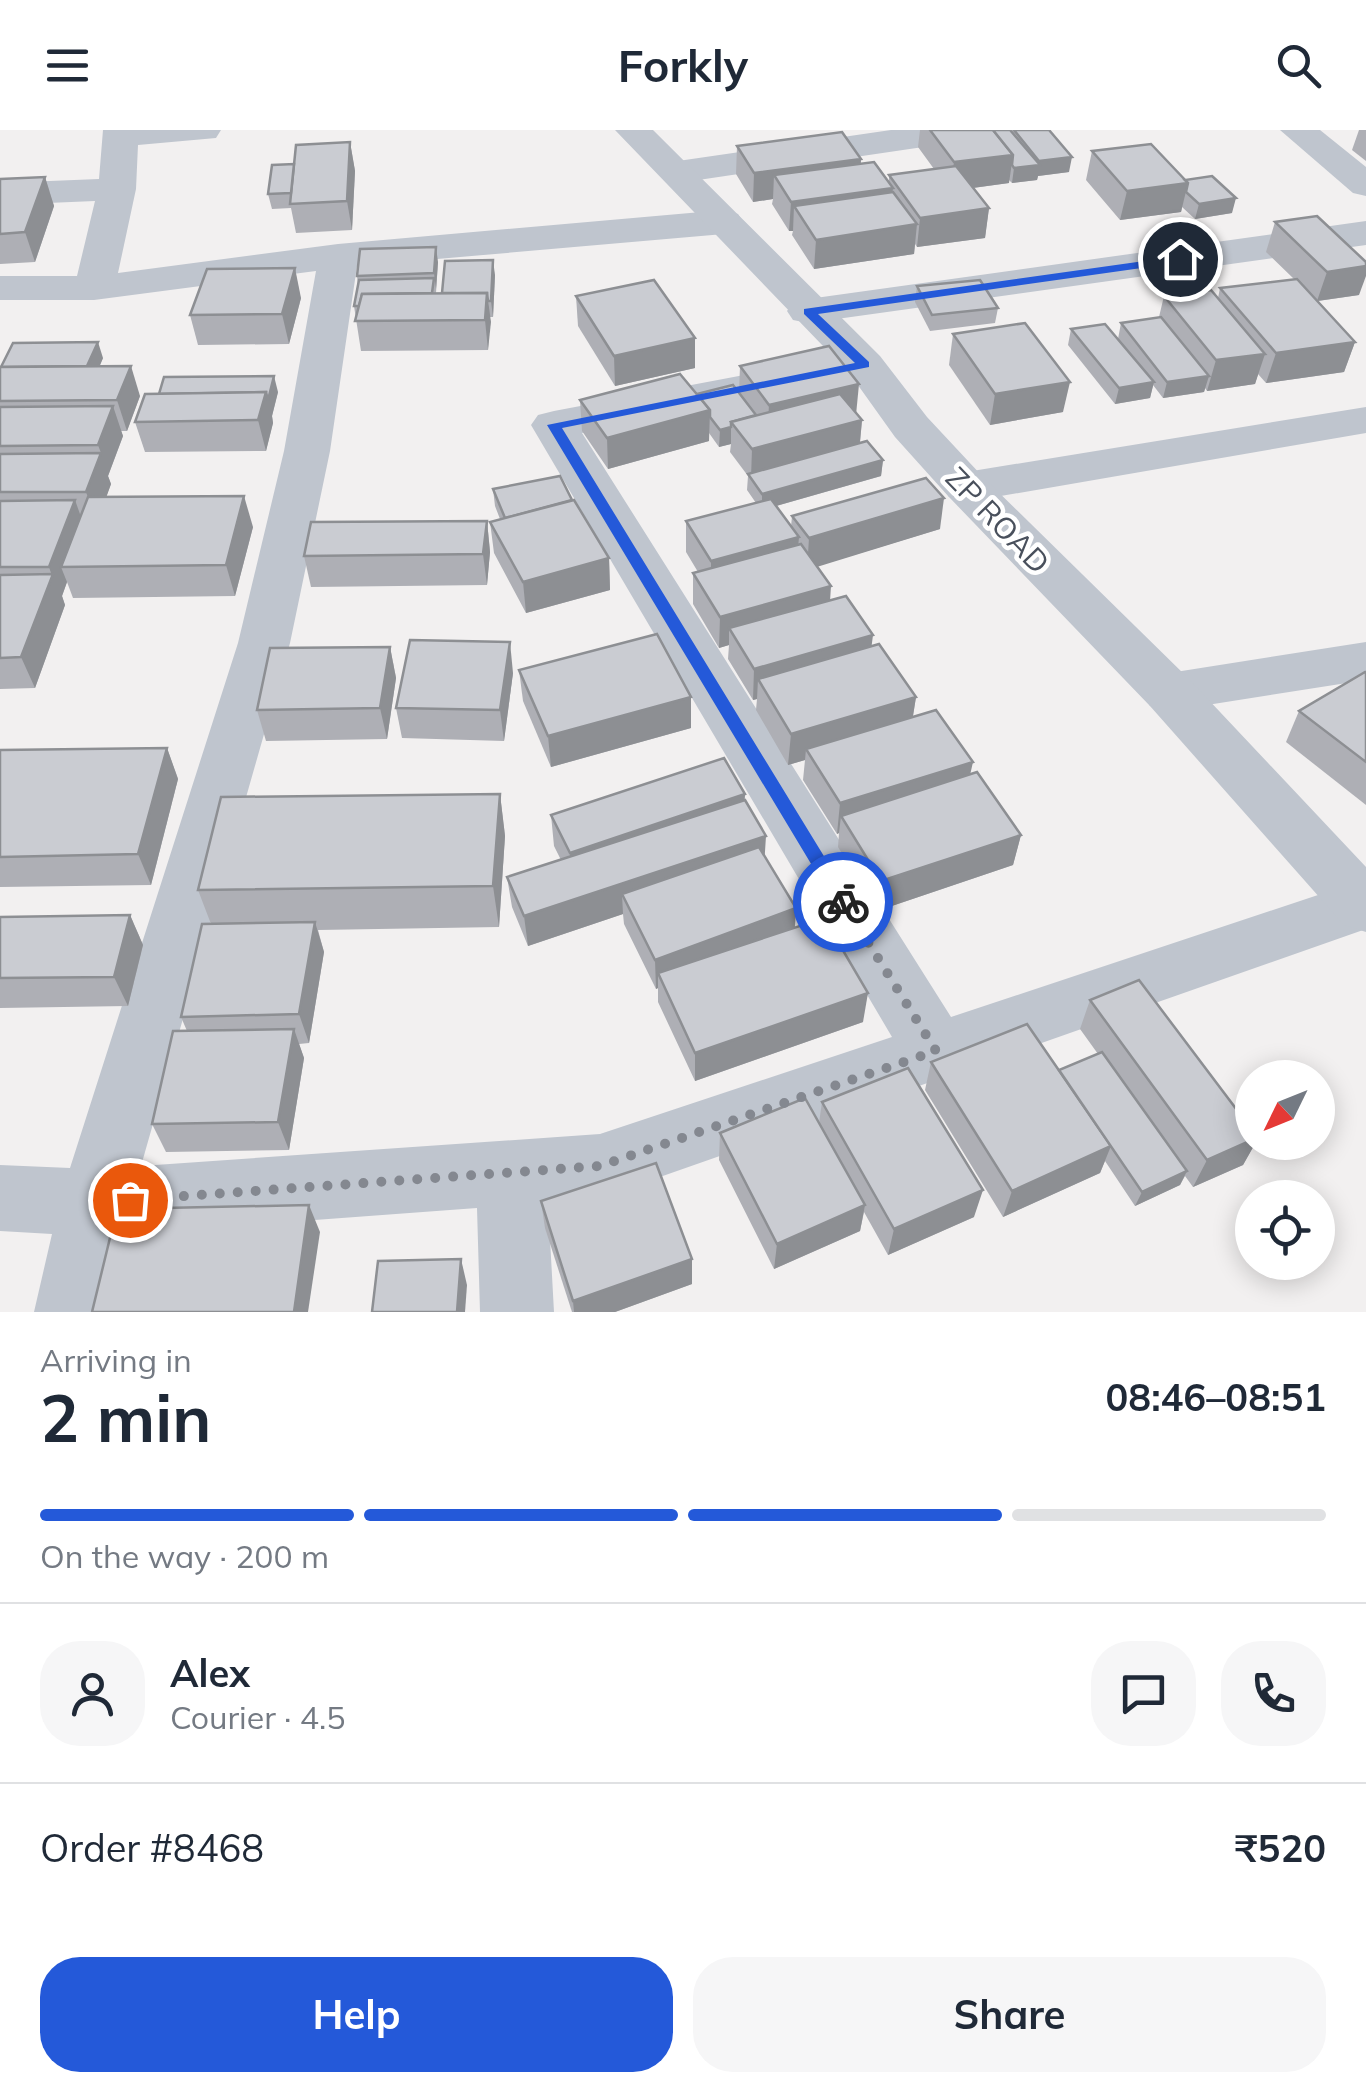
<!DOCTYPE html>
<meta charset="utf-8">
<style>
body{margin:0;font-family:Mulish,sans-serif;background:#f6f6f7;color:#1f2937;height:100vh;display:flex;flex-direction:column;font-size:38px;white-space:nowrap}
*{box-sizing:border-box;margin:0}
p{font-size:32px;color:#747a83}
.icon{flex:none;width:55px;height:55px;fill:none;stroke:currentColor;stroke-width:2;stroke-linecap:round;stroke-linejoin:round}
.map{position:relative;height:1182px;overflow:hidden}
.sheet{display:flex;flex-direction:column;background:#fff;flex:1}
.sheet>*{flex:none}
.needle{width:65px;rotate:227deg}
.buttons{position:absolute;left:1235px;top:930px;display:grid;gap:20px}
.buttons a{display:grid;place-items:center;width:100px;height:100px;border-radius:50%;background:#fff;box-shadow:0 5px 25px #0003;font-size:50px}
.pin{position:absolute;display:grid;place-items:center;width:85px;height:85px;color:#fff;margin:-42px;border:5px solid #fff;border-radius:50%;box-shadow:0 2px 10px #0007}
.courier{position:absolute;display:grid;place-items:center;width:100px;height:100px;margin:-50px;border:8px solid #2459d9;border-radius:50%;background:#fff;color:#222;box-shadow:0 2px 12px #0007}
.overview em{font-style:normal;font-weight:700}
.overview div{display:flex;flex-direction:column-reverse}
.overview{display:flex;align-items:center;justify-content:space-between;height:170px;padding:0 40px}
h1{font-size:65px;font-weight:700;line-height:75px}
.bar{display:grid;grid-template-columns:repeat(4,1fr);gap:15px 10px;align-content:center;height:120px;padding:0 40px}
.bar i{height:12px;border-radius:8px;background:#e0e1e3}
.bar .current{background:#2459d9}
.bar p{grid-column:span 4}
.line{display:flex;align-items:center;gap:25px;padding:0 40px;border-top:2px solid #e0e1e3}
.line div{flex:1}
.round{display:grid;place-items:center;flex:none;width:105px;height:105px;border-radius:40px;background:#f6f6f7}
.primary-button{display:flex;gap:20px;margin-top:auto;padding:20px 40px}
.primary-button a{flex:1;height:115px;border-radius:40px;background:#2459d9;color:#fff;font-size:40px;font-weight:700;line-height:115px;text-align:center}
.primary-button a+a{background:#f6f6f7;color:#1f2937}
header{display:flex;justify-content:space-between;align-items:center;height:130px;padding:0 40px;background:#fff;font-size:45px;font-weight:700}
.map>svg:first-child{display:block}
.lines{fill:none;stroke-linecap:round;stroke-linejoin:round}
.minor{fill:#bfc5ce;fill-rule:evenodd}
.tertiary{fill:#bfc5ce;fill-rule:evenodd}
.wall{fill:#aeafb5}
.shaded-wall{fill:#8d8f93}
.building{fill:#caccd2;stroke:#8d8f93;stroke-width:2.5}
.route{fill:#2459d9}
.done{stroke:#848890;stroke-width:10;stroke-dasharray:0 18}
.labels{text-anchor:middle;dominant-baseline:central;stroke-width:9;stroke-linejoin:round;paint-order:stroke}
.street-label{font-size:30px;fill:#49505c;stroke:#fff}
</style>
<header><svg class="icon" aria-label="menu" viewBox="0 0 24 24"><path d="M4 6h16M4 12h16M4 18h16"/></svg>Forkly<svg class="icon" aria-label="search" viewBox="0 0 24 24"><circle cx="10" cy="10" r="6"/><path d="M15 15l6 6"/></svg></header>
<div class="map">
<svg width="1366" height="1182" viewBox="0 0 1366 1182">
<rect width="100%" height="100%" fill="#f2f0f0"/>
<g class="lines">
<g class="minor">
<polygon points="103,0 221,0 216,8 138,15 136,59 118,143 338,114 724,80 738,84 743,92 738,100 724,104 357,136 330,321 290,513 141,1036 600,1004 892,907 531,295 538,285 554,281 813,232 828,236 835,245 828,254 813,258 582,303 951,887 1366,749 1366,799 600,1068 548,1072 554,1182 480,1182 477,1078 124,1104 108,1182 34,1182 52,1104 0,1101 0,1035 70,1038 238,513 284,321 316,141 94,170 0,170 0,146 77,146 95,71 0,75 0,53 99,49"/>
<polygon points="891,0 982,0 977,8 964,11 678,53 665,50 660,42 665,34 678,31"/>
<polygon points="1280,0 1320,0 1366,37 1366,66 1353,63"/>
<polygon points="1366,91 1366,115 808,193 793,190 787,181 793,172 808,169"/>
<polygon points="1366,277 1366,303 966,372 949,367 942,357 949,347 966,342"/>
<polygon points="1366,512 1366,550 1169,581 1150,576 1142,562 1150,548 1169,543"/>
</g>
<polygon class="tertiary" points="615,0 653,0 880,226 927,287 983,347 1188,548 1366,737 1366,802 1344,795 1150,576 949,367 895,307 850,244"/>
</g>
<g class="wall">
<polygon points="920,0 1049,0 1069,42 1038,46 1037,50 1012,53 1009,50 1009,53 973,58 989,78 985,108 917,117 915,114 914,124 814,139 792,105 793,101 789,101 772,74 773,69 753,72 736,44 737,16 861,29 861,34 889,52 889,45 934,39 918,17"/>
<polygon points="1359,0 1366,0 1366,31 1352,20"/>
<polygon points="350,12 355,41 352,100 296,103 291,78 272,79 268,64 294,34"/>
<polygon points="1092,21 1185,50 1232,83 1195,89 1182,77 1181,82 1120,90 1086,50"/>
<polygon points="45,47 54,76 35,132 0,134 0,49"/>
<polygon points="1275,92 1359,165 1318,171 1355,212 1344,242 1266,253 1258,244 1255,254 1207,261 1205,258 1204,262 1163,268 1153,255 1150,268 1115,274 1068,215 1071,199 1118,209 1121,193 1159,187 1164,166 1218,168 1220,158 1294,149 1266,122"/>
<polygon points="438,132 436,163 442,163 495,145 493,187 490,187 488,220 361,221 354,176 358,155 357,146"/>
<polygon points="917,156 998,178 995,193 930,201 915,172"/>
<polygon points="576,166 695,238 615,256 578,196"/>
<polygon points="301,168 289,214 198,215 190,185"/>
<polygon points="953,204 1063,282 990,295 949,235"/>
<polygon points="103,228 99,236 140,266 127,301 121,301 123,306 108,346 111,354 106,367 253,397 235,466 73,468 67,452 62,466 65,475 35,558 0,559 0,237"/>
<polygon points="740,236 857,284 862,290 860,313 883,330 881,346 776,376 791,397 792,386 940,399 817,436 830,470 916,567 913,586 970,644 1021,705 1013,735 877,781 838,717 839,703 837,704 803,650 805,630 788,635 756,580 757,569 753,570 728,529 729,515 719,518 693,474 693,443 698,442 686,422 686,391 756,373 747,360 748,346 730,322 731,314 719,317 709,303 709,311 608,339 582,301 580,270 739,263"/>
<polygon points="278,262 272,286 273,293 266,321 145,322 135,292"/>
<polygon points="493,359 572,370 609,428 610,460 526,483 494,423 490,392 500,389 495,376"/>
<polygon points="487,391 490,422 487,455 311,457 304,426"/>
<polygon points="390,517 396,548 387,609 266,611 257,580"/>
<polygon points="519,540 691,598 551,637 523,571"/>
<polygon points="513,543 504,611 402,608 396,578"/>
<polygon points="1366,543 1366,675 1286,612 1299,581"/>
<polygon points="167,618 178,649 151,755 0,757 0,620"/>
<polygon points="500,664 505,706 499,797 318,800 324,822 309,913 299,914 304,928 289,1020 166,1022 152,994 187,901 181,887 211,794 198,760"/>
<polygon points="745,664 744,671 765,727 796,778 795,797 863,892 695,951 658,872 658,858 656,859 624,794 623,784 528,816 512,777 507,747 561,730 554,716 551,685"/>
<polygon points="130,785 143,815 128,876 0,878 0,787"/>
<polygon points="1090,870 1252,1012 1256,1012 1243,1035 1193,1057 1185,1046 1180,1055 1135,1076 1105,1031 1100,1043 1003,1087 925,960 931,932 1059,940 1098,924 1080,899"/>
<polygon points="822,972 974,1087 888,1125 864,1082 860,1101 774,1139 719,1030 720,1003 819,993"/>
<polygon points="541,1071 692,1154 615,1182 572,1182 545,1098"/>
</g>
<g class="shaded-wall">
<polygon points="350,12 355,41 352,100 347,71"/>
<polygon points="1013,25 1009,53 950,61 954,32"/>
<polygon points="1072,27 1069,42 1038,46 1037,50 1012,53 1014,38 1038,35 1039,31"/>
<polygon points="861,29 859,57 774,45 773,69 753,72 754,43"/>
<polygon points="45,47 54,76 35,132 25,102"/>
<polygon points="1188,53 1181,82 1120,90 1127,61"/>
<polygon points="893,58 890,87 794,76 793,101 789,101 791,72"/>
<polygon points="1236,68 1232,83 1195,89 1199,74"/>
<polygon points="989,78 985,108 917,117 920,88"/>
<polygon points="917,94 914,124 814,139 816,110"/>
<polygon points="436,117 438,132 436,159 434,143"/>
<polygon points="493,130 495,145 493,187 491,171"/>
<polygon points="1366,136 1366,146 1359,165 1317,171 1327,142"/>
<polygon points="295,138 301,168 289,214 282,184"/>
<polygon points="487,163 491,192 488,220 485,190"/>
<polygon points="695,208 695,238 615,256 614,226"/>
<polygon points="98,212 103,228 90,260 84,244"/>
<polygon points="1355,212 1344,242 1266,253 1276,223"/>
<polygon points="1265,224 1255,254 1207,261 1216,230"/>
<polygon points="131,236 140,266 127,301 117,270"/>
<polygon points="274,246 278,262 272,286 273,293 266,321 258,290 266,262"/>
<polygon points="1209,246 1204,262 1163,268 1167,252"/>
<polygon points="1070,252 1063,282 990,295 995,264"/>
<polygon points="1154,252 1150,268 1115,274 1119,258"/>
<polygon points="859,254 856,285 767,306 769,275"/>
<polygon points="113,276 123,306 108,346 111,354 97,393 86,362 101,323 98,315"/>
<polygon points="710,280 709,311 608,339 607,308"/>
<polygon points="862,290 859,321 751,348 752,319"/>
<polygon points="731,297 731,314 719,317 720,300"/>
<polygon points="883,330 881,346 762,380 762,364"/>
<polygon points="244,366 253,397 235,466 226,435"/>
<polygon points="944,368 940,399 807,440 809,408"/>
<polygon points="75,370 86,401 61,437 67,452 62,466 65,475 35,558 21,527 52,446 49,437"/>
<polygon points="487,391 490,422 487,455 483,424"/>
<polygon points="799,407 796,439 711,462 711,431"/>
<polygon points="609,428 610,460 526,483 523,452"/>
<polygon points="831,456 829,487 729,498 729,515 719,518 720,487"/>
<polygon points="873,505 869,536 758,549 757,569 753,570 754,539"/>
<polygon points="510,512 513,543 504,611 500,580"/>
<polygon points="390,517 396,548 387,609 380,578"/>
<polygon points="691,567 691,598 551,637 548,606"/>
<polygon points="916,567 911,598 806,619 805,630 788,635 791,604"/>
<polygon points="167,618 178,649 151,755 138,724"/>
<polygon points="973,632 966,663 841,686 839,703 837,704 840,673"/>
<polygon points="500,664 505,706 499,797 493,756"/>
<polygon points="745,664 743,694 572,753 570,723"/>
<polygon points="1021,705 1013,735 877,781 881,751"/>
<polygon points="766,706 764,737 622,764 623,784 528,816 524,786"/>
<polygon points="796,778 794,808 658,843 658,858 656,859 655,830"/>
<polygon points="130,785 143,815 128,876 114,847"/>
<polygon points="315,792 324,822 309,913 299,884"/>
<polygon points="868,863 863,892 695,951 695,923"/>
<polygon points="294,899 304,928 289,1020 278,992"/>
<polygon points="1252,1010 1252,1012 1256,1012 1243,1035 1193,1057 1207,1030"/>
<polygon points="1111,1016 1100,1043 1003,1087 1012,1061"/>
<polygon points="1187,1041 1180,1055 1135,1076 1142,1062"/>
<polygon points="983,1060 974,1087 888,1125 894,1099"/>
<polygon points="309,1075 320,1102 308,1182 294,1182"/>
<polygon points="865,1075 860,1101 774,1139 777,1114"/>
<polygon points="461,1129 467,1155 465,1182 457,1182"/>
<polygon points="692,1129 692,1154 615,1182 574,1182 573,1171"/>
</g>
<g class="building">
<polygon points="930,0 993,0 1013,25 954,32"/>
<polygon points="993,0 1010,0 1040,35 1014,38 1012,35 1013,25"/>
<polygon points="1014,0 1049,0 1072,27 1039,31"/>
<polygon points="842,2 861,29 754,43 737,16"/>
<polygon points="350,12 347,71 290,74 296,15"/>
<polygon points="1151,14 1188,53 1127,61 1092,21"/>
<polygon points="874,32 893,58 791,72 774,45"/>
<polygon points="294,34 291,63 268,64 272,35"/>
<polygon points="956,36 989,78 920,88 889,45"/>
<polygon points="1212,46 1236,68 1199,74 1186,62 1188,53 1185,50"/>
<polygon points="45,47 25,102 0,104 0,49"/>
<polygon points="893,62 917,94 816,110 794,76"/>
<polygon points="1317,86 1366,132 1366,136 1327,142 1275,92"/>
<polygon points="436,117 434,143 357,146 360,119"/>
<polygon points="493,130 491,171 488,171 487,163 442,163 445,131"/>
<polygon points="295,138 282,184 190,185 207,139"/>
<polygon points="434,148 432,163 362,164 359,176 354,176 359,150"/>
<polygon points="1297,149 1355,212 1276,223 1220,158"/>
<polygon points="654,150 695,208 614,226 576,166"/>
<polygon points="980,150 998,178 932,185 917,156"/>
<polygon points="1211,160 1265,224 1216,230 1164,166"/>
<polygon points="487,163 485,190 355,191 362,164"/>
<polygon points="1161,187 1209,246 1167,252 1121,193"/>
<polygon points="1025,193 1070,252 995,264 953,204"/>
<polygon points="1105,194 1154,252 1119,258 1071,199"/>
<polygon points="98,212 87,236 1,237 13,213"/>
<polygon points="829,216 859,254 769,275 740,236"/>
<polygon points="131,236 117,270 0,271 0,237"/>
<polygon points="680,244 710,280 607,308 580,270"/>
<polygon points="274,246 268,270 266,262 159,264 164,247"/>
<polygon points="733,255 756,285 731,292 731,297 720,300 710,287 710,280 697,264"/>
<polygon points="266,262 258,290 135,292 145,264"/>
<polygon points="840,264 862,290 752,319 731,292"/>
<polygon points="113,276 98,315 0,316 0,277"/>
<polygon points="867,311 883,330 762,364 748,344"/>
<polygon points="101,323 86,362 0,362 0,324"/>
<polygon points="560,346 572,370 505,388 493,359"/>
<polygon points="926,348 944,368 809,408 792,386"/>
<polygon points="244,366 226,435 61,437 88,367"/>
<polygon points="771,369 799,407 711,431 686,391"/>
<polygon points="75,370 49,437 0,437 0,371"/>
<polygon points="574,370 609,428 523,452 490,392"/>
<polygon points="487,391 483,424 304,426 311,392"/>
<polygon points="801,414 831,456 720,487 693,443"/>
<polygon points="53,444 21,527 0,528 0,445"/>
<polygon points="846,466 873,505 754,539 729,498"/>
<polygon points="657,504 691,567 548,606 519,540"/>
<polygon points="410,510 510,512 500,580 396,578"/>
<polygon points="879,514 916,567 791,604 758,549"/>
<polygon points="390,517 380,578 257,580 270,518"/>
<polygon points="1365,542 1366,543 1366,632 1299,581"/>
<polygon points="936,580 973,632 840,673 806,619"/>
<polygon points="167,618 138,724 0,727 0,620"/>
<polygon points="724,628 745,664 570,723 551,685"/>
<polygon points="977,642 1021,705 881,751 841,686"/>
<polygon points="500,664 493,756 198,760 221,667"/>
<polygon points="745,670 766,706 524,786 507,747"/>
<polygon points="759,717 796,778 655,830 622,764"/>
<polygon points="130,785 114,847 0,848 0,787"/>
<polygon points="824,788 868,863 695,923 658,843"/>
<polygon points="315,792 299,884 181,887 202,794"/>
<polygon points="1139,850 1252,1000 1252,1010 1207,1030 1090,870"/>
<polygon points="1027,894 1111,1016 1012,1061 931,932"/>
<polygon points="294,899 278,992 152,994 173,901"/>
<polygon points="1102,922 1187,1041 1142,1062 1059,940"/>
<polygon points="908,938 983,1060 894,1099 822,972"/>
<polygon points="805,968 865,1075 777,1114 720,1003"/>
<polygon points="656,1033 692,1129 573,1171 541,1071"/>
<polygon points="309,1075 294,1182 92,1182 117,1079"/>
<polygon points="461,1129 457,1182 372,1182 378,1131"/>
</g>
<polygon class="route" points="1180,126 1184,132 818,184 869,232 869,237 562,298 852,772 850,777 837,777 547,295 855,233 804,184 804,179"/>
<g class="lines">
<polyline class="done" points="130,1070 600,1036 936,921 843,772"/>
</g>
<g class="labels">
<g class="street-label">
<text transform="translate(998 390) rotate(46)">ZP ROAD</text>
</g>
</g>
</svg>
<div class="buttons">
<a><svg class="needle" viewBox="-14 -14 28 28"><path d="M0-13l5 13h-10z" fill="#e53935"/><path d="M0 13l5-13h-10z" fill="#747a83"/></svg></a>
<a><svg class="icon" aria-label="locate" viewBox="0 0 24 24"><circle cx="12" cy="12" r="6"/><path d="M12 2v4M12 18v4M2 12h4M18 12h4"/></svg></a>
</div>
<div class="pin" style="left:130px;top:1070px;background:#ea580c"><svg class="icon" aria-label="bag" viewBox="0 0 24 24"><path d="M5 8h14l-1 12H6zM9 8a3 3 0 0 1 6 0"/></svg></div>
<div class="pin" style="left:1180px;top:129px;background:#1f2937"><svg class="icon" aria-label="home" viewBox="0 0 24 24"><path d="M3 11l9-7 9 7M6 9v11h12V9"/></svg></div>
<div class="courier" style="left:843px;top:772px"><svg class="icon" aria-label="bike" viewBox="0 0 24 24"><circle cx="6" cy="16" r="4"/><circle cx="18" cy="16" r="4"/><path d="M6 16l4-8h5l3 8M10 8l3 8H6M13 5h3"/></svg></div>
</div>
<section class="sheet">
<div class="overview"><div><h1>2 min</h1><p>Arriving in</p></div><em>08:46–08:51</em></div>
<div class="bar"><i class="current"></i><i class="current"></i><i class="current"></i><i></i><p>On the way · 200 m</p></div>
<div class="line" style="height:180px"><a class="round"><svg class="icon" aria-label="person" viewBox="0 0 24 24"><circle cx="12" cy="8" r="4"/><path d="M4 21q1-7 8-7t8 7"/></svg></a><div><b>Alex</b><p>Courier · 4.5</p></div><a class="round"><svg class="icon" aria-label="chat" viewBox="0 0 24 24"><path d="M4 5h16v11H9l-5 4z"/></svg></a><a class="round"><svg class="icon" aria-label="phone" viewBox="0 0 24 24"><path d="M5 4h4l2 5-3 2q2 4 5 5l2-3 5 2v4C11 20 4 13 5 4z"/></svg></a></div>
<div class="line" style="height:130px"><div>Order #8468</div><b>₹520</b></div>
<div class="primary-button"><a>Help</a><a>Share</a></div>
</section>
